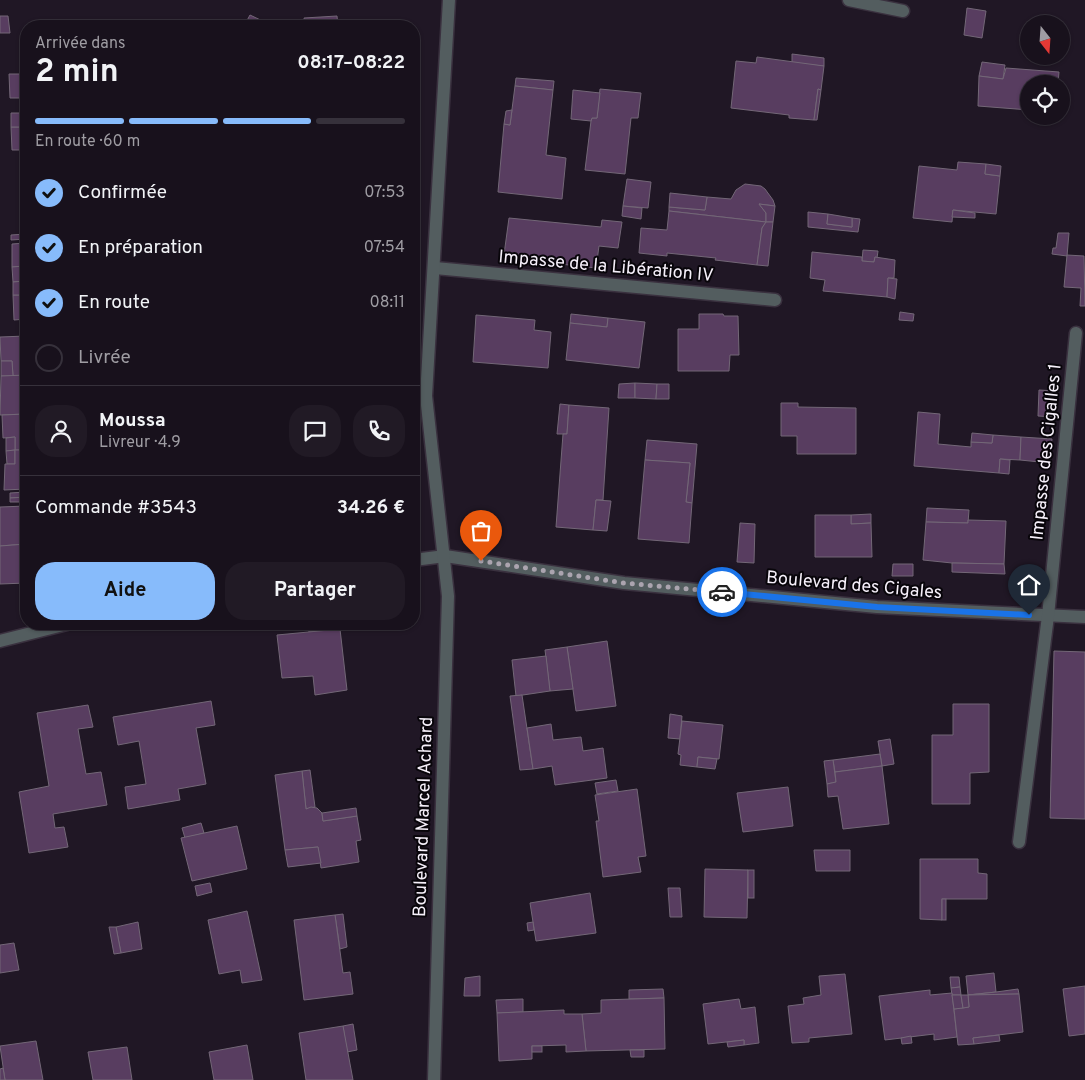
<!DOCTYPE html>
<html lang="fr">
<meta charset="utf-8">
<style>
body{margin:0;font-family:Overpass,sans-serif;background:#211a25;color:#f1f3f6;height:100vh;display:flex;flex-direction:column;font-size:19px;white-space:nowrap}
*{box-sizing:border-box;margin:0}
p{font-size:16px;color:#9f9da3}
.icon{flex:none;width:28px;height:28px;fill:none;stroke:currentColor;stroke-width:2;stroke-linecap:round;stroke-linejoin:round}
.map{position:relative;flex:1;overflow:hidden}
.side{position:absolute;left:20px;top:20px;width:400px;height:610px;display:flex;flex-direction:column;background:#18111c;border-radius:20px;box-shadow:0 1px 4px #0004,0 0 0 1px #36313b}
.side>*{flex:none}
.needle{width:32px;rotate:163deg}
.controls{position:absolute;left:1020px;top:15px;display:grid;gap:10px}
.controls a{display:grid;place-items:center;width:50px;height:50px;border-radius:50%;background:#18111c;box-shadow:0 1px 4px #0004,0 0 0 1px #36313b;font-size:25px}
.pin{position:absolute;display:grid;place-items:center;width:42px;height:42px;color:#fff;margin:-51px -21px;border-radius:50% 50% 50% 0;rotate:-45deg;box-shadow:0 0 5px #0007}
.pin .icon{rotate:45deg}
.courier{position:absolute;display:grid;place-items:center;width:50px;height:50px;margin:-25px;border:4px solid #1a73e8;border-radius:50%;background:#fff;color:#222;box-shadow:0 1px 6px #0007}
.overview em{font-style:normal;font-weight:700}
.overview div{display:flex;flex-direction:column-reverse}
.overview{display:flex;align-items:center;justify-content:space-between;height:85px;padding:0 15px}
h1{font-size:32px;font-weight:700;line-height:38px}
.bar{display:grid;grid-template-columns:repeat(4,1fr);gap:8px 5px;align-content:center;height:60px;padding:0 15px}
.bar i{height:6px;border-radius:4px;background:#36313b}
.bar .on{background:#87bbfb}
.bar p{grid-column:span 4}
.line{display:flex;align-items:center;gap:12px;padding:0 15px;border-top:1px solid #36313b}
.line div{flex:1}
.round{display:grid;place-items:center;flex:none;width:52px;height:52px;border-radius:20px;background:#211a25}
ol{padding:0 15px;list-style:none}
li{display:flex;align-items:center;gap:15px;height:55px}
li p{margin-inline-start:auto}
li .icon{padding:5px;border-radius:50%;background:#87bbfb;color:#111;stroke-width:4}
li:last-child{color:#9f9da3}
li i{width:28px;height:28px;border:2px solid #36313b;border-radius:50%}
.button{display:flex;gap:10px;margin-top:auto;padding:10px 15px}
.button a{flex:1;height:58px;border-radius:20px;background:#87bbfb;color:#111;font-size:20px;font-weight:700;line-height:58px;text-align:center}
.button a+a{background:#211a25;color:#f1f3f6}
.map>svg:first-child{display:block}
.building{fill:#583d60;stroke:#736777}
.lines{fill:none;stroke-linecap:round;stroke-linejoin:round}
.minor-casing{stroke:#3a313f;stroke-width:15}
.minor{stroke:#535d5f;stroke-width:12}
.done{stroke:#aba4af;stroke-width:5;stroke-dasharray:0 9}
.route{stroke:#1a73e8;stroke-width:6}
.labels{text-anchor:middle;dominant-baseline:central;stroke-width:4;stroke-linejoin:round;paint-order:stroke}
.street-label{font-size:18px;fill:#f6f0fa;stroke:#08050a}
</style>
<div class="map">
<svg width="1085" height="1080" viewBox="0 0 1085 1080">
<rect width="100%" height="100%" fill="#201725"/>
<g class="building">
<polygon points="967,8 986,11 982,38 964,35"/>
<polygon points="250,15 273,26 244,26"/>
<polygon points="0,16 8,16 10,33 0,33"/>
<polygon points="337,16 338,26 305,26 304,18"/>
<polygon points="792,54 824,58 824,66 792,63"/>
<polygon points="757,57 824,66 821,90 818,89 814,120 789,118 789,115 731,108 736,61 756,63"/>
<polygon points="982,62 1005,65 1003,79 979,76"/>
<polygon points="1006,68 1059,72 1058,84 1029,84 1029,110 978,106 979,76 1003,79"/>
<polygon points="9,74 26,74 26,112 22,113 21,98 10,98"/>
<polygon points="516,78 554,81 553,90 515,86"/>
<polygon points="515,86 553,90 546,155 566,158 562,199 498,192 504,124 510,125"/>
<polygon points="600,89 641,93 638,118 631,118 625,174 585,170 591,121 592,118 597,118"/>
<polygon points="818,89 821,90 817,120 814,120"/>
<polygon points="573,90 600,93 597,118 592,118 591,121 571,119"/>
<polygon points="512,110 510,125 504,124 506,111"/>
<polygon points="26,112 26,150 12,150 11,127 23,127 22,113"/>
<polygon points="11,113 22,113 23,127 11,127"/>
<polygon points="23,150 26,150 26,174 24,174"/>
<polygon points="958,162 986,164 985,174 1000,176 996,214 953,210 952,222 913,218 919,166 957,170"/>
<polygon points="986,164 1001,166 1000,176 985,174"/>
<polygon points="627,179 651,182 648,208 623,206"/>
<polygon points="745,184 761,186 765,189 773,200 775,206 759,204 766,213 766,222 669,211 669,207 705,210 707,197 731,199 736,190"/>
<polygon points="670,193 707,197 705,210 669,207"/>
<polygon points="759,204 775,206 773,222 766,222 766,213"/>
<polygon points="623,206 642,208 641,219 622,216"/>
<polygon points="953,210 975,213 975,218 952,217"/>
<polygon points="669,211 766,222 762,228 757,265 715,260 716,258 667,253 667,256 639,253 641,228 667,230"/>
<polygon points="808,212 828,214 827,224 852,227 852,218 860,219 858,232 808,227"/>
<polygon points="828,214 852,218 852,227 827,224"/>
<polygon points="509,218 601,227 602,220 622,222 618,248 599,246 596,268 524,260 524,264 503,262"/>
<polygon points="766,222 773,222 768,266 757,265 762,228"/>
<polygon points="1058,233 1069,233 1067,256 1052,254 1053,248 1056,248"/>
<polygon points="26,234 26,239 11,240 11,235"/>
<polygon points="26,243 26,281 24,281 24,266 12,267 12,244"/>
<polygon points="863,250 878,251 877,258 875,257 874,262 862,261"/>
<polygon points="812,252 862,257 862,261 874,262 875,257 895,260 894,278 888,278 887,297 823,291 825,280 810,278"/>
<polygon points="1067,255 1084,256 1085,306 1080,306 1081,288 1064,287"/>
<polygon points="24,266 24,281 13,282 12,267"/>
<polygon points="888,278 897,279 895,299 887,297"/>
<polygon points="24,281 26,281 26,319 14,320 13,295 25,295"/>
<polygon points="24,281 25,295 13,295 13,282"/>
<polygon points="900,312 914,314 913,321 899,320"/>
<polygon points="571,314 608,318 607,327 570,323"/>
<polygon points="699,314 723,314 724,316 738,316 739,355 730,355 729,371 678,371 678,329 699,329"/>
<polygon points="476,315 535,320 534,330 551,332 548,368 473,362"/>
<polygon points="608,318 645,322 639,368 566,360 570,323 607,327"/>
<polygon points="20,323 26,323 26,327 20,328"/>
<polygon points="26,327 26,333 20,333 20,328"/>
<polygon points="26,336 26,375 13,376 12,361 1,361 0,337"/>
<polygon points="1,361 12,361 13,376 1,376"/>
<polygon points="26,375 26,414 0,415 1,376"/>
<polygon points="635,383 635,398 618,398 619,384"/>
<polygon points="635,383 657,384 656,399 635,398"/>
<polygon points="657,384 669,384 669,399 656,399"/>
<polygon points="1039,390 1056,391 1054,417 1038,416"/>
<polygon points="781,403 798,403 798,407 856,408 856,454 797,454 797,436 781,436"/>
<polygon points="560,404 569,405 567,434 557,434"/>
<polygon points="569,405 609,408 603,500 596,500 593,530 556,527 563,434 567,434"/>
<polygon points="918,412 940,414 938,444 971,447 971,442 992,443 993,435 1021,437 1020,460 1000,459 999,473 914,466"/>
<polygon points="26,414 26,450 15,450 15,437 3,438 2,415"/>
<polygon points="972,433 993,435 992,443 971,442"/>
<polygon points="15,437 15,450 6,451 6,438"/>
<polygon points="1021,437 1052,439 1050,463 1020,460"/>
<polygon points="647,440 697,444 692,503 686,502 690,463 645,460"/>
<polygon points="15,450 15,464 7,464 6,451"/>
<polygon points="15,450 26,450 26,489 4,490 5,464 15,464"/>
<polygon points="1000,459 1010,460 1009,474 999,473"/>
<polygon points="645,460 690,463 686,502 692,503 689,543 638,539"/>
<polygon points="26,492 26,497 10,498 10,493"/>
<polygon points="26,497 26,502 10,502 10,498"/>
<polygon points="596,500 611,501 607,531 593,530"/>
<polygon points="26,506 26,544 0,546 0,507"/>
<polygon points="927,508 969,510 968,523 926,522"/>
<polygon points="871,514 871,523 851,524 851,515"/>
<polygon points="815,515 851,515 851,524 871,523 872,557 815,557"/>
<polygon points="968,520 1006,521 1004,564 952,563 923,560 926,522 968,523"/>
<polygon points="740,523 755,524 754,563 737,562"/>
<polygon points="26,544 26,583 0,584 0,546"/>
<polygon points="952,563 1004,564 1005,574 952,572"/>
<polygon points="893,564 913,564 913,576 892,576"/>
<polygon points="340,624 340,629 309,632 308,626"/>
<polygon points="340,629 347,690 315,695 313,676 282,678 277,635"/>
<polygon points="607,641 616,706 576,711 567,647"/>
<polygon points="567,647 573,689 550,691 545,650"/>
<polygon points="1054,651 1085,652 1085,819 1050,818"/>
<polygon points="546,656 550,691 516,696 512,660"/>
<polygon points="522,695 533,769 520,770 510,696"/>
<polygon points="211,701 215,725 196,728 206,784 178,789 180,800 128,809 125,787 146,784 139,741 118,745 113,717"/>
<polygon points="953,704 989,704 989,772 970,773 970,804 932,804 932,735 953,735"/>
<polygon points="88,705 93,727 78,729 86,774 101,772 107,805 53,814 55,828 64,827 68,847 29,853 19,792 49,786 37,713"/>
<polygon points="670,714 682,716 680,739 668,738"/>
<polygon points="682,721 723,725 719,759 698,757 697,767 680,765 681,755 678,754"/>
<polygon points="551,724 553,740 581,737 583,751 603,748 607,778 555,785 552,766 533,769 527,728"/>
<polygon points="890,739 894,764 882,766 878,741"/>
<polygon points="880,754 882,766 835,772 833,760"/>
<polygon points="698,757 717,759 715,769 697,767"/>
<polygon points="833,760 836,782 827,784 824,761"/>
<polygon points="882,766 889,824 843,829 838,796 828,797 827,784 836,782 835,772"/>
<polygon points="310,770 315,807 306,809 302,771"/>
<polygon points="302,771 306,809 311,807 317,808 322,813 323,821 357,816 361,840 356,841 359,862 321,868 318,847 285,850 275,775"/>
<polygon points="616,780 618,791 597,794 595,783"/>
<polygon points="788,787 793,826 743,832 737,793"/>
<polygon points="637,789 646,856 638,857 641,872 603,877 596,821 599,821 595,795"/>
<polygon points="356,808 357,816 323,821 322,813"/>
<polygon points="201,823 204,833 185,838 182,828"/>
<polygon points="237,826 247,869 192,881 181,838"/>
<polygon points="318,847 321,863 288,867 285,850"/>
<polygon points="814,850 850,850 850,871 816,871"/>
<polygon points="920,859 978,859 978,873 987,874 987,899 942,899 942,920 920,919"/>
<polygon points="705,869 748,870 747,918 704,917"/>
<rect x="748" y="870" width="6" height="28"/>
<polygon points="210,883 212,892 197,896 195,886"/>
<polygon points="668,888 680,888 682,917 670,917"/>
<polygon points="590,893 596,933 536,941 530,903"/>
<rect x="942" y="899" width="4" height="21"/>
<polygon points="247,911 262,980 242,983 240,970 219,974 208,920"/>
<polygon points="343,914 347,947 340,949 335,915"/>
<polygon points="335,915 343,973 350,972 353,994 304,1000 294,920"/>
<polygon points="138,922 142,949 121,953 116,927"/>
<polygon points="533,922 534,930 528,931 527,923"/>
<polygon points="109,927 116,927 121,953 114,954"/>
<polygon points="14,943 19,970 0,973 0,945"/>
<polygon points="994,973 996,992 968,995 966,976"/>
<polygon points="845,974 852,1034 809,1038 809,1042 792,1043 788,1006 804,1004 803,998 821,995 819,976"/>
<polygon points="480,976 480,996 464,996 465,978"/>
<polygon points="950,977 959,977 960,987 951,988"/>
<polygon points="1085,986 1085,1034 1069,1036 1063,989"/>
<polygon points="960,987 961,995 952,995 951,988"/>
<polygon points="663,989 664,998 629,999 629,990"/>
<polygon points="1018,989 1019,994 968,995 996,992"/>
<polygon points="930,990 930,995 952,993 957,1037 934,1040 934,1034 885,1040 879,996"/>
<polygon points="1019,994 1023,1032 973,1038 974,1044 958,1045 954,1009 969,1007 968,995"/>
<polygon points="952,995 961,995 963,1008 954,1009"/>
<polygon points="961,995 968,995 969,1007 963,1008"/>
<polygon points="664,998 665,1049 586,1051 582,1014 601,1013 601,1000"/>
<polygon points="523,999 523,1012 497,1013 496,1000"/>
<polygon points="739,999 741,1009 755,1007 759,1043 744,1045 744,1040 708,1044 703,1004"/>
<polygon points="564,1010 564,1014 582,1014 586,1051 566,1052 566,1045 532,1046 532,1059 499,1061 497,1013"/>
<polygon points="353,1024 357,1050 347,1052 343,1026"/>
<polygon points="343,1026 353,1080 306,1080 299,1033"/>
<polygon points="999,1035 1000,1041 974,1044 973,1038"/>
<polygon points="911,1036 912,1043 902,1044 901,1038"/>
<polygon points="744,1040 744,1045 728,1047 727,1042"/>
<polygon points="36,1041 43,1080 5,1080 0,1046"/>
<polygon points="247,1045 253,1080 214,1080 209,1052"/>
<rect x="532" y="1046" width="10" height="6"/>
<polygon points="127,1047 132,1080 93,1080 88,1052"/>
<polygon points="630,1050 644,1050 644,1057 631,1057"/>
<polygon points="3,1068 5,1080 0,1080 0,1069"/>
</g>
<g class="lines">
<defs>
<g id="minor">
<polyline points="849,0 903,11"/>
<polyline points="435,268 775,300"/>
<polyline points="414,560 445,556 624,583 877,607 1085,617"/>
<polyline points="0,641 67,624"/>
<polyline points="1019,842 1048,616 1076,333"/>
<polyline points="434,1080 448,596 426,396 449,0"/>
</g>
</defs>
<use href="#minor" class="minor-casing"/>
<use href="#minor" class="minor"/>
</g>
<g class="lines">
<polyline class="done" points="481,561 624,583 722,592"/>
<polyline class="route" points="722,592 877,607 1029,615"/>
</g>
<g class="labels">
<g class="street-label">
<text transform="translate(606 267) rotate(5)">Impasse de la Libération IV</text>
<text transform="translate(1047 452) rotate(-84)">Impasse des Cigalles 1</text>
<text transform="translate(854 586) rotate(5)">Boulevard des Cigales</text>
<text transform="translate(424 817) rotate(-88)">Boulevard Marcel Achard</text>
</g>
</g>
</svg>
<div class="controls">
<a><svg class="needle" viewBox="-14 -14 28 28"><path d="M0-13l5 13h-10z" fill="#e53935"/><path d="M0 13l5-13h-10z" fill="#9f9da3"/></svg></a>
<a><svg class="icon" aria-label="locate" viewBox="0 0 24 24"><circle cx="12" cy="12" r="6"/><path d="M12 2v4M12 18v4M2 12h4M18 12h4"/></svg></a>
</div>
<div class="pin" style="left:481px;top:561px;background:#ea580c"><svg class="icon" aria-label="bag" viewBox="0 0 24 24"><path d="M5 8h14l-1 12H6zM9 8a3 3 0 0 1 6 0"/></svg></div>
<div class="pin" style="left:1029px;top:615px;background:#1f2937"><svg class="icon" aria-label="home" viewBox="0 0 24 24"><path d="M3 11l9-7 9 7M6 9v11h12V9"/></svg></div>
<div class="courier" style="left:722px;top:592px"><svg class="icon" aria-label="car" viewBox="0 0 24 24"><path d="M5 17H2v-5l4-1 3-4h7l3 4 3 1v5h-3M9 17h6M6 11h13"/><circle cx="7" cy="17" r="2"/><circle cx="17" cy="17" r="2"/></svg></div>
<section class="side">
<div class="overview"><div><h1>2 min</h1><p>Arrivée dans</p></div><em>08:17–08:22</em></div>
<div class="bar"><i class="on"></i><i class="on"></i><i class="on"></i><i></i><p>En route · 60 m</p></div>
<ol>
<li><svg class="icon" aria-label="check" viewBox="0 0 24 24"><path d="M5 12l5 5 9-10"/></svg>Confirmée<p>07:53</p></li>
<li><svg class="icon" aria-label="check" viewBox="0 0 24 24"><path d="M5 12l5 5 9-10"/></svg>En préparation<p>07:54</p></li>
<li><svg class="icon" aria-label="check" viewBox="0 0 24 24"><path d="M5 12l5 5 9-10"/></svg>En route<p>08:11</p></li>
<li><i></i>Livrée</li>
</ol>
<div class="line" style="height:90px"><a class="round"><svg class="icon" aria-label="person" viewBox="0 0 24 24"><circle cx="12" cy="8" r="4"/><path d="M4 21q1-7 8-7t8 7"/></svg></a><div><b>Moussa</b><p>Livreur · 4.9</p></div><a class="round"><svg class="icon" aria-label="chat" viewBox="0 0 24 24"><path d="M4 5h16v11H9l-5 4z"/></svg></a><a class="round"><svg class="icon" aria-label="phone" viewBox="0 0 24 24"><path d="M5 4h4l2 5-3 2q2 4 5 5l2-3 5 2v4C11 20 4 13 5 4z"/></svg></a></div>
<div class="line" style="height:65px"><div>Commande #3543</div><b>34.26 €</b></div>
<div class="button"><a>Aide</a><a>Partager</a></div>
</section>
</div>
